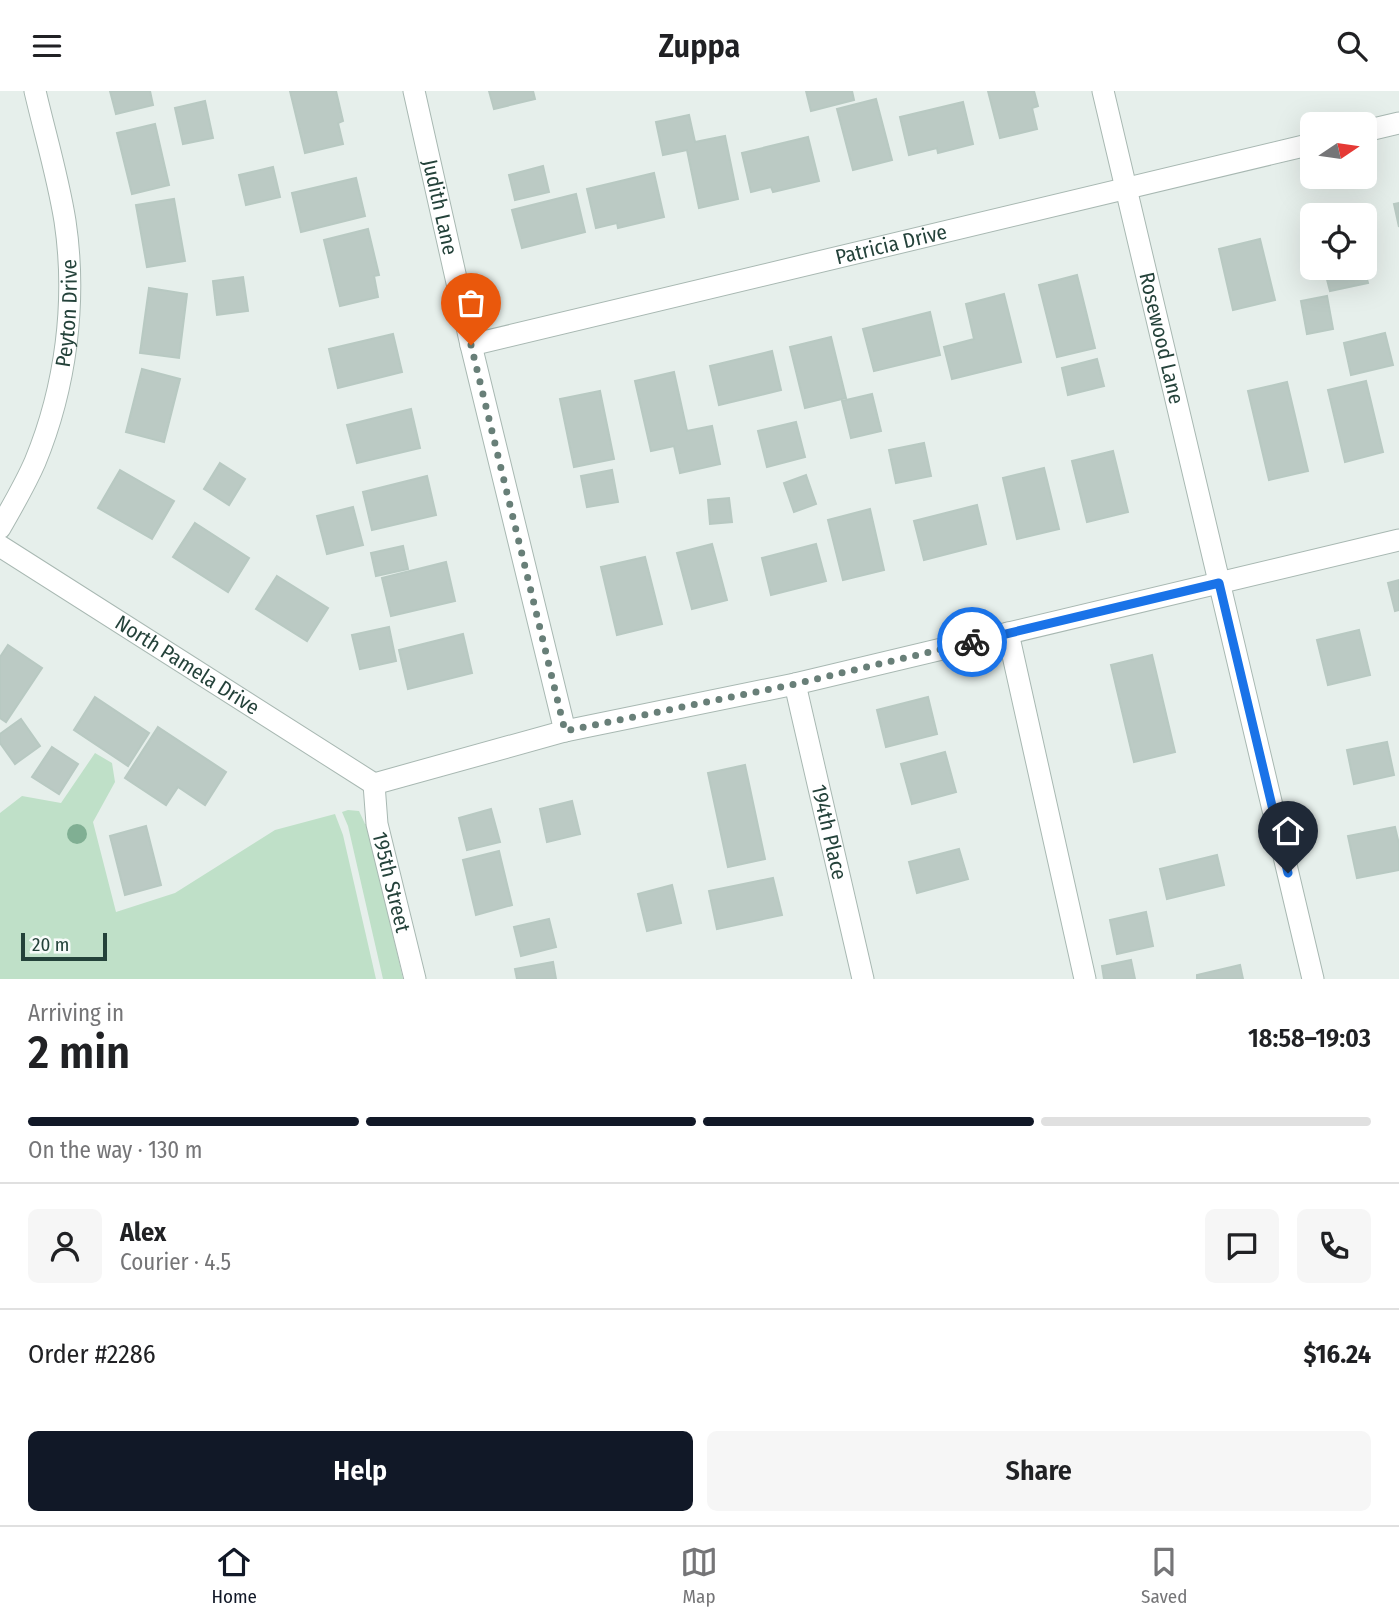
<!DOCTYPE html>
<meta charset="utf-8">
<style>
body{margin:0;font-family:"Fira Sans Condensed",sans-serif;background:#f6f6f6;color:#202124;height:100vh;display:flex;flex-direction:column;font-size:26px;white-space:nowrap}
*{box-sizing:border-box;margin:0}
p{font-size:23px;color:#757577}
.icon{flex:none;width:38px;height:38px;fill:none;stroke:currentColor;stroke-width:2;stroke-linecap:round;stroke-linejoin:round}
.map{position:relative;height:888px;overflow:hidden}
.sheet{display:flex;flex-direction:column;background:#fff;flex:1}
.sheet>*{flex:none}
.needle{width:46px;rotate:77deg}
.controls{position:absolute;left:1300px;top:21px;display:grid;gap:14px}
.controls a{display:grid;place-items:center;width:77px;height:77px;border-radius:10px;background:#fff;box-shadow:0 7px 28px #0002;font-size:35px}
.scale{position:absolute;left:21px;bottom:18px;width:86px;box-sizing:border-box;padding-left:7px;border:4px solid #24423a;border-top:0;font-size:19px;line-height:24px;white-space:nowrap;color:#24423a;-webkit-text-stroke:5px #f7fbf9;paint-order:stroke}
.pin{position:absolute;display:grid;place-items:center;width:60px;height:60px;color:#fff;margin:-72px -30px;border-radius:50% 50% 50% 0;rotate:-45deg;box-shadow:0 0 7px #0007}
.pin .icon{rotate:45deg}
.courier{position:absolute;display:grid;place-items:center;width:70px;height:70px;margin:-35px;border:5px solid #1a73e8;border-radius:50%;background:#fff;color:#222;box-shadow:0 2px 9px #0007}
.headline em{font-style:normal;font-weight:600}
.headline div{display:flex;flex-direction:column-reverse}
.headline{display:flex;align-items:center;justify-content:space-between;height:119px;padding:0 28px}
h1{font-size:46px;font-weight:600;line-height:52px}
.bar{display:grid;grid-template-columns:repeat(4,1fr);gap:10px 7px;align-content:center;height:84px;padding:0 28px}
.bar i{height:9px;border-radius:5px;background:#e0e0e0}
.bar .on{background:#111827}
.bar p{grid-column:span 4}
.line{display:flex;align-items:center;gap:18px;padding:0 28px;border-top:2px solid #e0e0e0}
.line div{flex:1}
.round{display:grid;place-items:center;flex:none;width:74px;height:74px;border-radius:10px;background:#f6f6f6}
.primary-button{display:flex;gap:14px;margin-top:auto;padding:14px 28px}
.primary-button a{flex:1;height:80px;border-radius:10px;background:#111827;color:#fff;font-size:28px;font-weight:600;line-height:80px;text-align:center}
.primary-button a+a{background:#f6f6f6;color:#202124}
header{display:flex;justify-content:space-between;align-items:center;height:91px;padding:0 28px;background:#fff;font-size:32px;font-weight:600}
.tab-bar{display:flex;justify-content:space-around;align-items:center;height:98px;border-top:2px solid #e0e0e0;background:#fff;font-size:19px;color:#757577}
.tab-bar a{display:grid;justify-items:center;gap:4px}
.tab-bar .on{color:#111827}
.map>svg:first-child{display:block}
.green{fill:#bfe0c8}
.building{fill:#bbcac4;stroke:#b8c9c2;stroke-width:2}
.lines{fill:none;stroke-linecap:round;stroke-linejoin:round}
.minor-casing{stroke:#a8b8b2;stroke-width:23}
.minor{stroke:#fff;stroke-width:21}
.tree{fill:#80af93}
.done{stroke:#687f78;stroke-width:7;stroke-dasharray:0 12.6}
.route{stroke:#1a73e8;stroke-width:9}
.labels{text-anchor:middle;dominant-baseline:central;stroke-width:5;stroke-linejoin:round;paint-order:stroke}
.street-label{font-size:21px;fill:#24423a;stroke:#f7fbf9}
</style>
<header><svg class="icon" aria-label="menu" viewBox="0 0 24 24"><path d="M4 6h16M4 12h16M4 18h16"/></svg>Zuppa<svg class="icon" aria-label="search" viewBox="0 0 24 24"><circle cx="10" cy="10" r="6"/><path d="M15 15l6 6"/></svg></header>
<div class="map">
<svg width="1399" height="888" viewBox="0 0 1399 888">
<rect width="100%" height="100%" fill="#e6efeb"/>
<g class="green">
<polygon points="95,662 112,672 115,691 93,731 116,821 175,802 275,739 335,723 343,744 376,888 0,888 0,722 22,705 61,712"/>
<polygon points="348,719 359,720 365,733 368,733 403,888 383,888 348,735 342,721"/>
</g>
<g class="building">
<polygon points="110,0 150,0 153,14 116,23"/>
<polygon points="290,0 336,0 343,30 338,32 343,53 305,62"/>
<polygon points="489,0 533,0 535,8 494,18"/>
<polygon points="806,0 852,0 854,9 811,20"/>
<polygon points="988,0 1034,0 1038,15 1032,17 1037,38 1000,47"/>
<polygon points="876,8 892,69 853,79 837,18"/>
<polygon points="205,10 213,47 183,53 175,17"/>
<polygon points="963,11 973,53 938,62 937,57 909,64 900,26"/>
<polygon points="689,24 695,51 725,45 738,108 699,117 687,59 663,64 656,31"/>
<polygon points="155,33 169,94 132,103 117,42"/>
<polygon points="808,46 819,90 773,101 771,96 751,101 742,62"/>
<polygon points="543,75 549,101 515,109 509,84"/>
<polygon points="273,76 280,106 246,114 239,84"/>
<polygon points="654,82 664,126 618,137 617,132 596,137 587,98"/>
<polygon points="356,87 365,125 301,141 292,102"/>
<polygon points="576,103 585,141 522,157 512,119"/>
<polygon points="174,108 185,170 147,176 136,114"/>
<polygon points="1399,112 1399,136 1394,113"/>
<polygon points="368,138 379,184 374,185 378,206 340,215 324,149"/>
<polygon points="1260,148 1275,209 1233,219 1219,158"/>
<polygon points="1324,177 1364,177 1368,192 1330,200"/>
<polygon points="1077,184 1095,257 1057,266 1039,194"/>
<polygon points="243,186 248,220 217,224 213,190"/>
<polygon points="149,197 187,203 179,267 140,262"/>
<polygon points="1004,203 1021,271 952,288 944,256 974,248 966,213"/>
<polygon points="1327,205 1333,238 1307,243 1301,210"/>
<polygon points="930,221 940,264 874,280 863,238"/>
<polygon points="1385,242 1393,274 1351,284 1344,252"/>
<polygon points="393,243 402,281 338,297 329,258"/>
<polygon points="831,246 846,307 805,317 790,256"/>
<polygon points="772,260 781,299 719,314 710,275"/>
<polygon points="1097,268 1104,295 1068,304 1062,277"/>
<polygon points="142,278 180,288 164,351 126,341"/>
<polygon points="674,281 687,340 712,335 720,373 680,382 674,355 651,360 635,290"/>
<polygon points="1366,290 1383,361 1345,371 1328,299"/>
<polygon points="1287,291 1308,380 1269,389 1248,300"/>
<polygon points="600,300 614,368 574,376 560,308"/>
<polygon points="872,303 881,340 851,347 842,310"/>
<polygon points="411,318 420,357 357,372 347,334"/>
<polygon points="796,331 805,366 767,376 758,340"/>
<polygon points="924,352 931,385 896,392 889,359"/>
<polygon points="1113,360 1128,421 1087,431 1072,370"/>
<polygon points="220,372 245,388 229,414 204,398"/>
<polygon points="1044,377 1059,438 1017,448 1003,387"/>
<polygon points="120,379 174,410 152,448 98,417"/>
<polygon points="612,379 618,411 587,416 581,385"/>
<polygon points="806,384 816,413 794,421 784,392"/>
<polygon points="427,385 436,424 372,439 363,401"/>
<polygon points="729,407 732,431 710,433 708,409"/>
<polygon points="977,414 986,453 924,469 914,430"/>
<polygon points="353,416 363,454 327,463 317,425"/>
<polygon points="870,418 884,479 843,489 828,429"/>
<polygon points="195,432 249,467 228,501 173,466"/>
<polygon points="712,453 727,509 692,518 677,462"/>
<polygon points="816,453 826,490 771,504 762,467"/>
<polygon points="403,455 408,478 376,485 371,462"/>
<polygon points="645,466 662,533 617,544 601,476"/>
<polygon points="446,471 455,510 391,525 382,487"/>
<polygon points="277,485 328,517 307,550 256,518"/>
<polygon points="1399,489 1399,519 1395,520 1388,492"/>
<polygon points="389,536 396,570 360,578 352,544"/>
<polygon points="1359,539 1370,584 1328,594 1317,549"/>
<polygon points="463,543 472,582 408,598 399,559"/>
<polygon points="8,554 42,577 6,631 0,627 0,566"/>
<polygon points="1152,564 1175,661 1134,671 1111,574"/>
<polygon points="95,606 149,642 128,675 74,639"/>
<polygon points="928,606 937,643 886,656 877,619"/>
<polygon points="21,628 40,655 15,673 0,652 0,643"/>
<polygon points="158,636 226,681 205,714 178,696 166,714 125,687"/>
<polygon points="1387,651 1394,684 1354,693 1347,659"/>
<polygon points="52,656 78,673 59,703 32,686"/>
<polygon points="945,661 956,701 912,713 901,673"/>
<polygon points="745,674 765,768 728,776 708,682"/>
<polygon points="572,710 580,743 547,751 540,718"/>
<polygon points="491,718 500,751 467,759 459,727"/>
<polygon points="146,735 161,794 125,804 110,745"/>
<polygon points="1395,736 1399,753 1399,779 1357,787 1348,745"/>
<polygon points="959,758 968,788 917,802 909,771"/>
<polygon points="499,760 512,814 476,824 463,769"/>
<polygon points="1217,764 1224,794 1167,808 1160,778"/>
<polygon points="773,787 782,824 717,838 709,800"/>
<polygon points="672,794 681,832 647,840 638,803"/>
<polygon points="1146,821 1153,855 1117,863 1110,829"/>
<polygon points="549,828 556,856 521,865 514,836"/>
<polygon points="1131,869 1135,888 1104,888 1102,875"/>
<polygon points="553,871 556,888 517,888 515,878"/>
<polygon points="1240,874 1243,888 1197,888 1197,884"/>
</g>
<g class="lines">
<defs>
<g id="minor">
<path id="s1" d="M414 0 471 254 565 640"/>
<path id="s2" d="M1103 0 1313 888"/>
<polyline points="1365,40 1399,32"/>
<path id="s3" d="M471 254 1312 53"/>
<path id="s4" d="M0 437C12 416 25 394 35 371 66 296 77 210 65 130 58 86 45 43 35 0"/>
<path id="s5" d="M0 455 374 693"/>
<polyline points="1008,542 1085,888"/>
<path id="s6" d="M795 593 863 888"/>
<polyline points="374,693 565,640 795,593 1399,449"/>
<path id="s7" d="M374 693 377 733 415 888"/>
</g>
</defs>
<use href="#minor" class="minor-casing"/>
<use href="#minor" class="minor"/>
</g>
<circle class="tree" cx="77" cy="743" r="10"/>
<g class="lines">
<polyline class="done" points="471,254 565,640 795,593 972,551"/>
<polyline class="route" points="972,551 1219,492 1288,782"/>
</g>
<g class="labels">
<g class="street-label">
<text stroke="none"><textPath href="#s1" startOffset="119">Judith Lane</textPath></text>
<text stroke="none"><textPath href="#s3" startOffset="432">Patricia Drive</textPath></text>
<text stroke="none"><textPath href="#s4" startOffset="228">Peyton Drive</textPath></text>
<text stroke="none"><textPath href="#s2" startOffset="254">Rosewood Lane</textPath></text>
<text stroke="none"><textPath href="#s5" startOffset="222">North Pamela Drive</textPath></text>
<text stroke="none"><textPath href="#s6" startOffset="152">194th Place</textPath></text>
<text stroke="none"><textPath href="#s7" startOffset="100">195th Street</textPath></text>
</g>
</g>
</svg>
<div class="controls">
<a><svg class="needle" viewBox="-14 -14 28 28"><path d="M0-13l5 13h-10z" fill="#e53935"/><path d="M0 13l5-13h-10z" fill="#757577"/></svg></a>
<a><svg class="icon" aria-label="locate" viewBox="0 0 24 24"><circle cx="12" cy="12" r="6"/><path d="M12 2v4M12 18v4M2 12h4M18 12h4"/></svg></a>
</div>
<div class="scale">20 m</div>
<div class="pin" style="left:471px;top:254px;background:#ea580c"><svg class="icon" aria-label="bag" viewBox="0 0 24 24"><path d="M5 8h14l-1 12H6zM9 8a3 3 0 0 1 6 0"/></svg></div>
<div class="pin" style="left:1288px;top:782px;background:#1f2937"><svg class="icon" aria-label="home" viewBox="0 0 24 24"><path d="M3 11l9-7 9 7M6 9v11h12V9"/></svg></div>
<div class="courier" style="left:972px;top:551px"><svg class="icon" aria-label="bike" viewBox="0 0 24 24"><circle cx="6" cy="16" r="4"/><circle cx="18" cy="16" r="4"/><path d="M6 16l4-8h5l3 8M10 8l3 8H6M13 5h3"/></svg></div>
</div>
<section class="sheet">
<div class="headline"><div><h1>2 min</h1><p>Arriving in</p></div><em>18:58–19:03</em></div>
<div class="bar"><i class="on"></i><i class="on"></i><i class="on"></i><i></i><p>On the way · 130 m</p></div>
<div class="line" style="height:126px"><a class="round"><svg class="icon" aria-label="person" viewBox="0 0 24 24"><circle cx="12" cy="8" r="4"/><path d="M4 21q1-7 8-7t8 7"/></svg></a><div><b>Alex</b><p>Courier · 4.5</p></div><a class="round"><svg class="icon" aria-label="chat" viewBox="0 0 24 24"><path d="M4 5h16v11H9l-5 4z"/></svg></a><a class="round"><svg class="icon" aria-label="phone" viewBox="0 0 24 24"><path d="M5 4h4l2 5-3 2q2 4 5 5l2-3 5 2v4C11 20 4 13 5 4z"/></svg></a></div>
<div class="line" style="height:91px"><div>Order #2286</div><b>$16.24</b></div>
<div class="primary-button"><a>Help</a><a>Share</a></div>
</section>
<nav class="tab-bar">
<a class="on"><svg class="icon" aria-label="home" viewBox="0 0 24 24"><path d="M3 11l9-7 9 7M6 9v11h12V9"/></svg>Home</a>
<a><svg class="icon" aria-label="map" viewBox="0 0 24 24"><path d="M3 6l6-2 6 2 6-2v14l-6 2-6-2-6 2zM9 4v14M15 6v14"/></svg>Map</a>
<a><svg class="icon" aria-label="saved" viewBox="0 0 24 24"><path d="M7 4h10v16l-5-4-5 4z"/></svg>Saved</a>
</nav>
